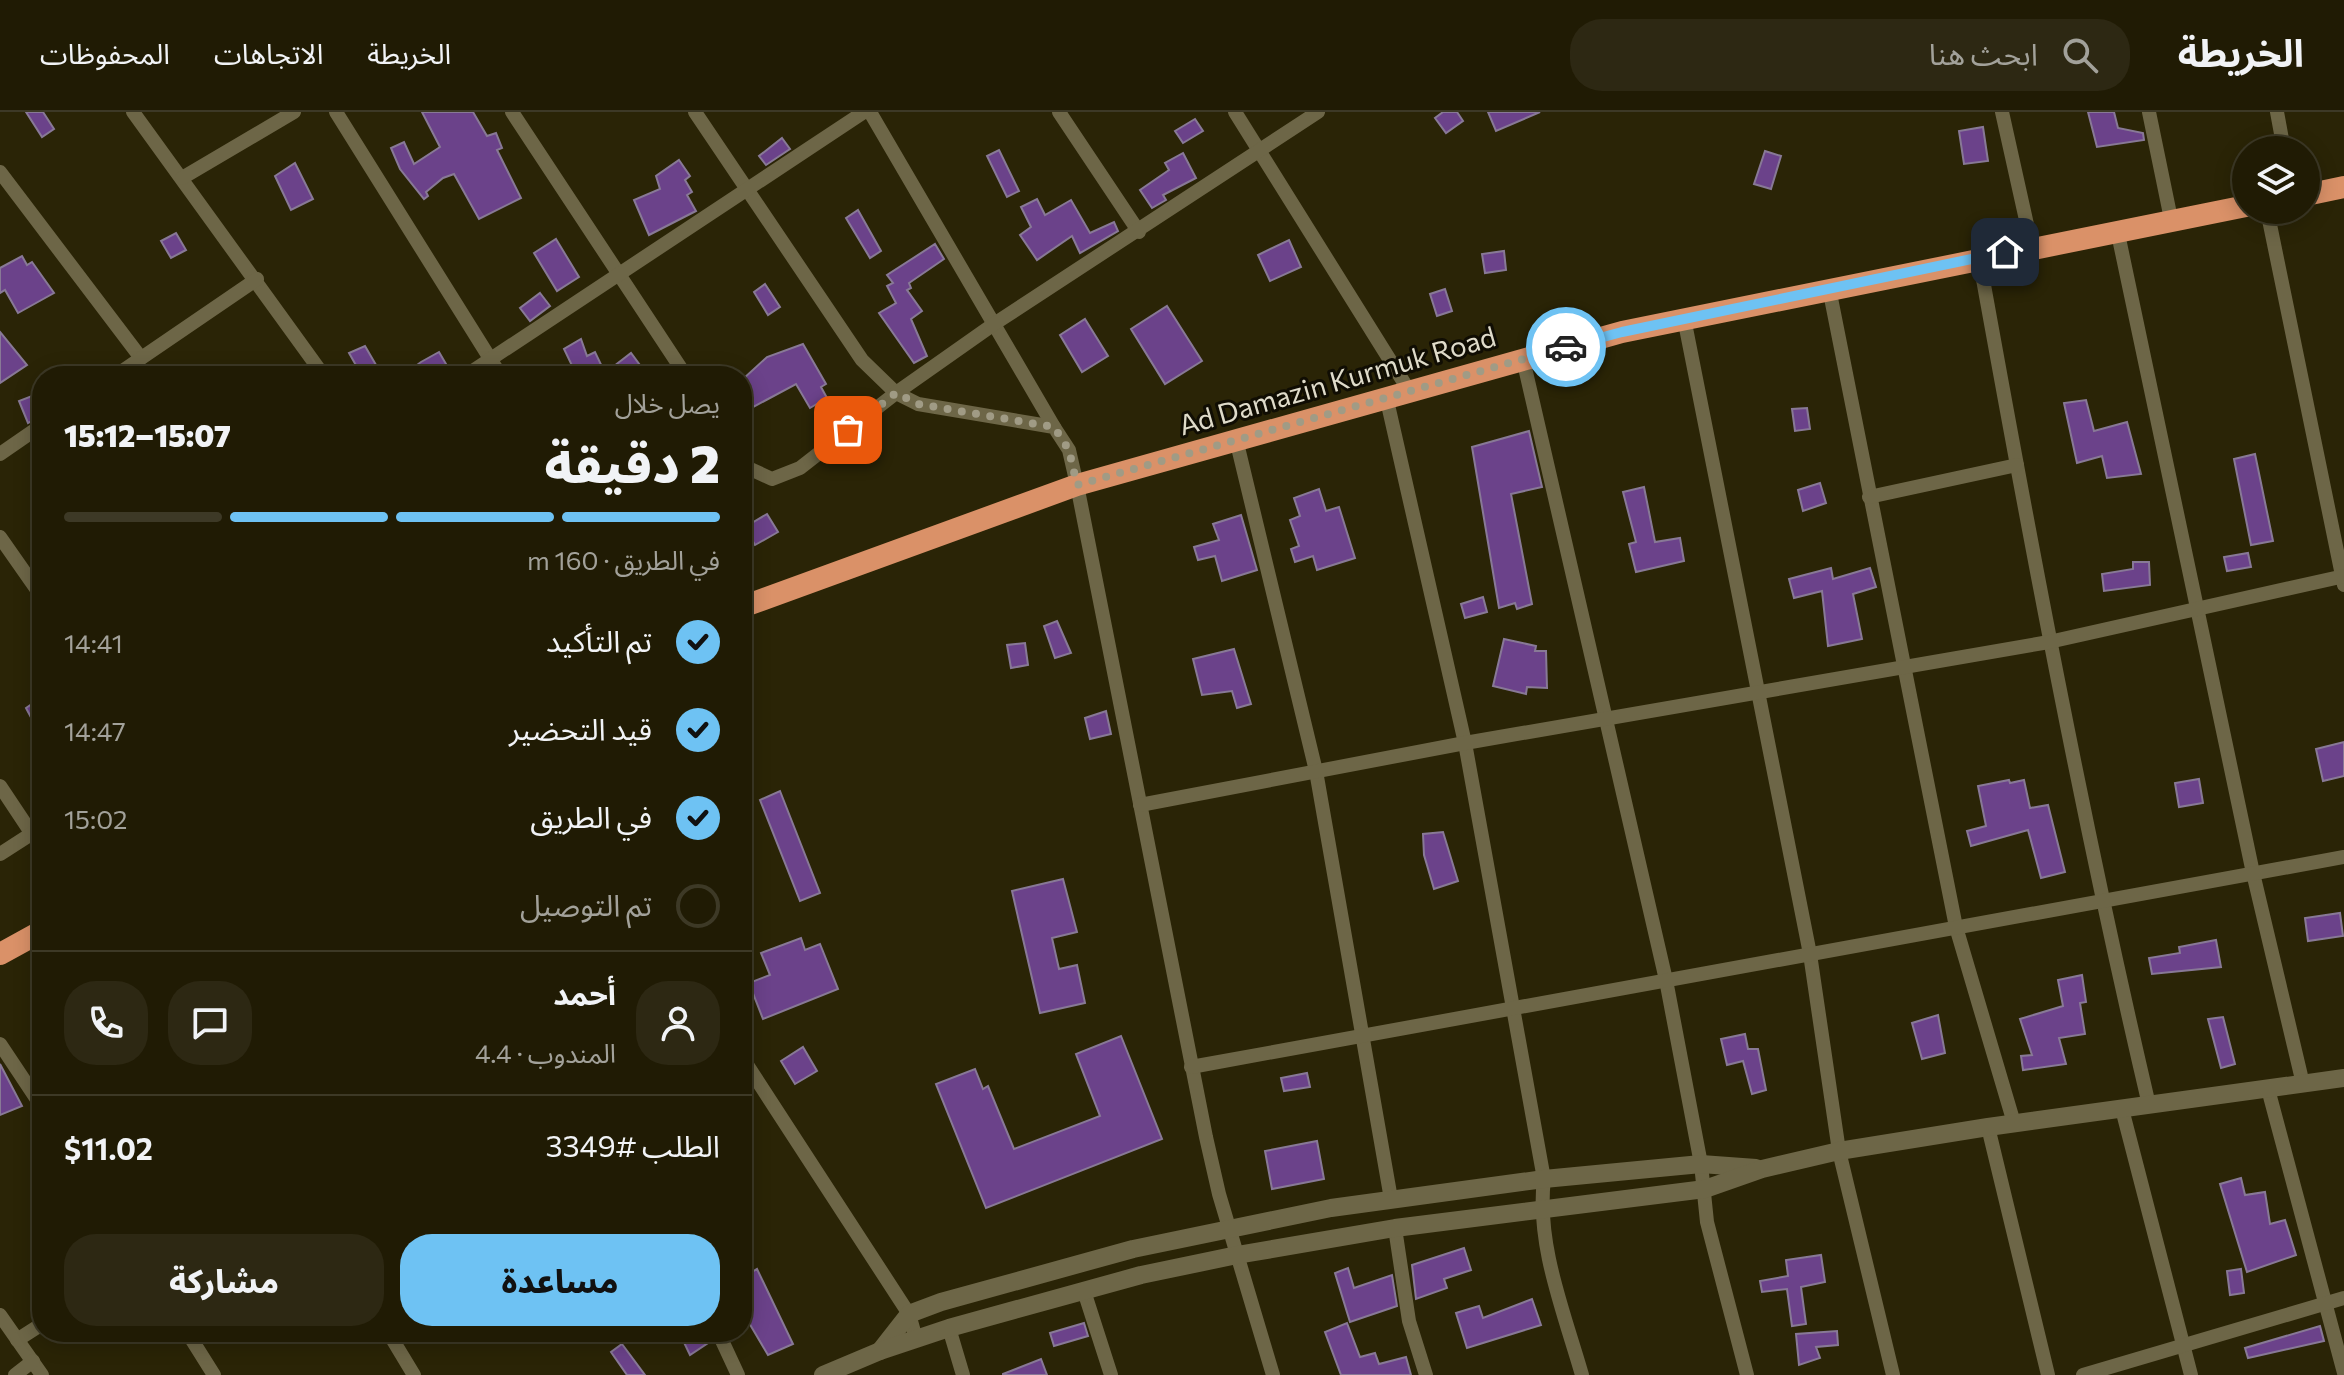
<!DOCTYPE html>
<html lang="ar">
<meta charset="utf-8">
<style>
body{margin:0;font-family:Commissioner,"Noto Sans Arabic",sans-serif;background:#2d2813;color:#f1f3f6;direction:rtl;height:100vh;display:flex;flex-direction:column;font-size:30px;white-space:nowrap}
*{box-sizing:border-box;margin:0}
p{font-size:26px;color:#a2a19a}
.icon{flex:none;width:44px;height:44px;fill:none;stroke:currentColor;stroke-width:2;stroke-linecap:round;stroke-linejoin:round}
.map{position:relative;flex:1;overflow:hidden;direction:ltr}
.side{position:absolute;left:32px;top:254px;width:720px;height:976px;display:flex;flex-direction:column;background:#201b04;border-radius:32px;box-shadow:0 4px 20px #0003,0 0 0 2px #3d3926;direction:rtl}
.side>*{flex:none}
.buttons{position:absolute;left:2232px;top:24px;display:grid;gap:16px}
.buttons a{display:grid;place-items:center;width:88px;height:88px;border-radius:50%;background:#201b04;box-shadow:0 4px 20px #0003,0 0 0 2px #3d3926;font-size:40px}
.pin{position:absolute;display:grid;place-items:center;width:68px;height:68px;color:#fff;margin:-34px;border-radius:16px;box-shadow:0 4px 12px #0006}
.courier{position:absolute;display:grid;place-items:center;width:80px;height:80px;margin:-40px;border:6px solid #6ec2f3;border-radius:50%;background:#fff;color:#222;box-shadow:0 2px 10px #0007}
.head em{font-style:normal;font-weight:800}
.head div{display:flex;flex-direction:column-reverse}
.head{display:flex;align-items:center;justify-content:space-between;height:136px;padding:0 32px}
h1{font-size:52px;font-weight:800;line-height:60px}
.bar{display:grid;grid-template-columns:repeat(4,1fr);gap:12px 8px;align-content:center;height:96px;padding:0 32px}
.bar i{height:10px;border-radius:6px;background:#3d3926}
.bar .current{background:#6ec2f3}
.bar p{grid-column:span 4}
.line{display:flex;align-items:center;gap:20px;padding:0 32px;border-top:2px solid #3d3926}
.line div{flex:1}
.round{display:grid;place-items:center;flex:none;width:84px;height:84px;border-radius:32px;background:#2d2813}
ol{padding:0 32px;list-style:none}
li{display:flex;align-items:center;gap:24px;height:88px}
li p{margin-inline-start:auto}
li .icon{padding:8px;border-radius:50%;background:#6ec2f3;color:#111;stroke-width:4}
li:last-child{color:#a2a19a}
li i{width:44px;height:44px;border:4px solid #3d3926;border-radius:50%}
.button{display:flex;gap:16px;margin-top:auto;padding:16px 32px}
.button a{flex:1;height:92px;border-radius:32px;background:#6ec2f3;color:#111;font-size:32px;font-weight:800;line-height:92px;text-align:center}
.button a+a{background:#2d2813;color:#f1f3f6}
header{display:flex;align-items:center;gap:48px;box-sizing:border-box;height:112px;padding:0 40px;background:#201b04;border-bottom:2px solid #3d3926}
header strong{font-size:38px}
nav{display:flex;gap:44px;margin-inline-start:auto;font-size:28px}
.search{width:560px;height:72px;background:#2d2813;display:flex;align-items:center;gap:20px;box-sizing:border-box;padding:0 28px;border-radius:32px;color:#a2a19a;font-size:30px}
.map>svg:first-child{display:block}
.building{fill:#6b428a;stroke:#887996;stroke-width:2}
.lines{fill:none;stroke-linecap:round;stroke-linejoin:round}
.minor{stroke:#6d6647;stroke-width:14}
.tertiary{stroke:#6d6647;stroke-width:18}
.trunk{stroke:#da9168;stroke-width:22}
.done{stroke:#a09b85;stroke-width:8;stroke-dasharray:0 14.4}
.route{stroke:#6ec2f3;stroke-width:10}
.labels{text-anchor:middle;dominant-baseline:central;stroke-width:6;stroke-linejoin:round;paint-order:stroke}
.street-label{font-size:28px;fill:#dfdbca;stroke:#100d03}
</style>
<header>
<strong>الخريطة</strong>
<div class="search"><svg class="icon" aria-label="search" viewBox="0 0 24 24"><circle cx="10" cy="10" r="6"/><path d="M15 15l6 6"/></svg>ابحث هنا</div>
<nav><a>الخريطة</a><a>الاتجاهات</a><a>المحفوظات</a></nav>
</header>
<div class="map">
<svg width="2344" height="1263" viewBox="0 0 2344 1263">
<rect width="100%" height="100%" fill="#2a2406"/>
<g class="building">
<polygon points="26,0 43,0 54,17 42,25"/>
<polygon points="422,0 473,0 487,24 496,21 502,36 497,38 521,86 479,107 454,62 443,66 426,80 428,84 424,87 400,57 391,36 404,30 414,52 440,35"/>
<polygon points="1443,0 1457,0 1463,9 1446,21 1435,6"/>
<polygon points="1488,0 1540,0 1496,19"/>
<polygon points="2088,0 2114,0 2118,16 2143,21 2144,28 2097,35"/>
<polygon points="1195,7 1203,19 1183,31 1175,19"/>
<polygon points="1983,15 1988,49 1964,52 1959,19"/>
<polygon points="782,26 790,37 766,53 759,44"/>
<polygon points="999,38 1019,79 1007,85 987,44"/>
<polygon points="1765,39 1781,44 1771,77 1754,72"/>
<polygon points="1183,41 1196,66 1163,83 1166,88 1152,96 1140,78 1169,58 1165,51"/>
<polygon points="679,48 690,64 685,68 692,80 687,83 696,99 649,123 634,88 660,77 656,64"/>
<polygon points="295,51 313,87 291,98 275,64"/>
<polygon points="1037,87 1045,103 1071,88 1090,121 1114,110 1118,119 1080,141 1072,124 1037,148 1020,123 1031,115 1021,95"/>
<polygon points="858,98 881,139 870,146 846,106"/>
<polygon points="176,121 186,138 171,146 161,129"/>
<polygon points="556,127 579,165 557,179 534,141"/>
<polygon points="1289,128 1301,155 1270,169 1258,143"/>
<polygon points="935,132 944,147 909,171 911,176 907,178 922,199 911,207 927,244 914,251 879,201 896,191 887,174 893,171 887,163"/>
<polygon points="1504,139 1506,158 1485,161 1482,142"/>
<polygon points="22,144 27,153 32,150 54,181 18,201 5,178 0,181 0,156"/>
<polygon points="765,172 780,195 768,203 754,180"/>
<polygon points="1445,177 1452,199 1437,204 1430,182"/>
<polygon points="540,181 550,194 530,209 520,196"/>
<polygon points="1167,194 1202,249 1165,272 1131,217"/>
<polygon points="1085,207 1108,244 1082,260 1060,223"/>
<polygon points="0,220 27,253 0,271"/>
<polygon points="581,227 587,244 595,240 605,261 631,241 648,264 577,264 564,237"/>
<polygon points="803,232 826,272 821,275 827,286 810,296 796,272 742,301 742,268 767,245"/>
<polygon points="365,234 376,253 361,262 349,241"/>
<polygon points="439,240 453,264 402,264 421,250"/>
<polygon points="32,284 34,289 42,284 42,303 28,311 19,289"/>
<polygon points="2086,288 2094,319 2127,310 2141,362 2107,366 2102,344 2077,351 2064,291"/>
<polygon points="1807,296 1810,317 1795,319 1792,297"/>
<polygon points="1529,319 1542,375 1511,382 1532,492 1517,497 1515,491 1499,496 1472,335"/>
<polygon points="2255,342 2273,429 2251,433 2234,347"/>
<polygon points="1820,371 1826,391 1803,399 1798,378"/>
<polygon points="1644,375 1655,430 1680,426 1684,449 1636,460 1629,432 1636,430 1623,380"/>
<polygon points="1319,377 1326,399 1339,395 1355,446 1317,458 1313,444 1295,450 1291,437 1299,434 1290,408 1300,404 1294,386"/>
<polygon points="767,402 778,420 755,433 745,415"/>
<polygon points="1241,403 1257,458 1222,469 1215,444 1198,448 1194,435 1219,428 1213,412"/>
<polygon points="2248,441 2251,455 2227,459 2224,445"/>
<polygon points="2133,450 2149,450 2150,473 2104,479 2102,462 2133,457"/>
<polygon points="1831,456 1833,467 1870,456 1876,475 1853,482 1862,527 1828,534 1822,479 1794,486 1789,467"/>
<polygon points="1483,485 1487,500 1465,506 1461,492"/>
<polygon points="1057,509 1071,541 1055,546 1044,514"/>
<polygon points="1504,527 1536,534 1535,539 1546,539 1547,576 1527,575 1526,582 1493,574"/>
<polygon points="1025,531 1028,553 1011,556 1007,533"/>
<polygon points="1234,537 1251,592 1237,596 1232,579 1202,583 1193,547"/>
<polygon points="42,585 42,626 26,596"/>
<polygon points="1106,599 1111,622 1090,627 1085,606"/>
<polygon points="2344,630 2344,664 2323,669 2316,637"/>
<polygon points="2199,667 2203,691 2179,695 2175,671"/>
<polygon points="2009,668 2010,671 2024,668 2030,696 2048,693 2065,760 2041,766 2028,718 1971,734 1967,719 1986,714 1978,674"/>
<polygon points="780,679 820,781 800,789 760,688"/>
<polygon points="1443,720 1458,769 1434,777 1424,743 1423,722"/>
<polygon points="1063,767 1077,820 1052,826 1059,857 1077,853 1085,891 1040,901 1012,779"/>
<polygon points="2340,801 2343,824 2308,829 2305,806"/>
<polygon points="801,826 805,838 820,832 838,877 763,907 749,871 770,863 761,841"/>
<polygon points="2216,828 2221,855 2152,862 2149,846 2180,841 2179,835"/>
<polygon points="2082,863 2086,890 2080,891 2085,922 2059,926 2066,952 2023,958 2021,944 2032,943 2020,907 2063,894 2058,868"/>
<polygon points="1938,903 1945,941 1922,947 1912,911"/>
<polygon points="2223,905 2235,952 2221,956 2208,907"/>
<polygon points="1745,922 1748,937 1758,937 1766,978 1752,982 1743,949 1727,953 1721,927"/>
<polygon points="1121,924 1162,1027 986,1096 936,972 975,957 983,977 988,974 1014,1037 1100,1004 1076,942"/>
<polygon points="803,935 817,959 795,972 781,949"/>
<polygon points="0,952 22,994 0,1003"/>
<polygon points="1307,961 1310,975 1284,979 1281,966"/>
<polygon points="1317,1029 1324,1067 1272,1077 1265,1039"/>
<polygon points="2241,1066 2245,1083 2265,1080 2270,1112 2285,1108 2296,1143 2247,1160 2220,1072"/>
<polygon points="1464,1136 1471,1158 1444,1167 1447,1176 1416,1187 1412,1153"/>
<polygon points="1821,1143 1825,1170 1801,1175 1806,1212 1792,1214 1787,1177 1762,1180 1760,1169 1788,1164 1786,1148"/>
<polygon points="1348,1156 1354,1176 1392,1163 1397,1194 1350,1210 1335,1161"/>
<polygon points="757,1157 793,1232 768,1243 742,1199 742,1166"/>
<polygon points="2241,1157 2244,1181 2230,1183 2227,1159"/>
<polygon points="1532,1187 1541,1213 1467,1236 1456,1201 1479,1194 1483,1206"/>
<polygon points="1084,1211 1088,1224 1054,1234 1050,1221"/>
<polygon points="1347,1211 1360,1245 1375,1241 1379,1252 1406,1245 1411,1263 1341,1263 1325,1220"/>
<polygon points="2320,1214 2324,1229 2248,1246 2245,1236"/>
<polygon points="1837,1219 1838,1233 1816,1235 1820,1246 1799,1253 1796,1222"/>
<polygon points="679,1220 708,1220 711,1229 690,1243"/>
<polygon points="622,1232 645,1263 627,1263 611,1240"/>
<polygon points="1041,1247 1047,1263 1003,1263 1003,1262"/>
</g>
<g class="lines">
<g class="minor">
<polyline points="133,0 324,264"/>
<polyline points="336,0 501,264"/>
<polyline points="512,0 686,264"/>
<polyline points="695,0 862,248 896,281 918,292 1054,315 1069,338 1077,373 1206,1025 1219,1082 1273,1263"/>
<polyline points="870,0 1054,315"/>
<polyline points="1059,0 1139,120"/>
<polyline points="1235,0 1408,277"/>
<polyline points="2002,0 2032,135"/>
<polyline points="2149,0 2171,107"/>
<polyline points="2277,0 2284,38"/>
<polyline points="0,60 141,246"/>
<polyline points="182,66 294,0"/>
<polyline points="2267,98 2344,473"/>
<polyline points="2117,117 2253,761 2303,972"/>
<path d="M1979 145C2030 429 2083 712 2149 993"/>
<polyline points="1829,176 1956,815 2014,1011"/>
<polyline points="1684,206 1810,842 1839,1039 1893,1263"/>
<polyline points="1523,247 1666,868 1701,1052 1707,1110 1747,1263"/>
<polyline points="115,264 257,167"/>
<polyline points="465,264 864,0"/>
<path d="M1386 284 1465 631 1544 1067C1536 1132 1564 1200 1582 1263"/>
<polyline points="1236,327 1316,659 1391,1087"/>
<polyline points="0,342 42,313"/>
<polyline points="742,349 746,355 772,367 800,356 896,281 994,212 1318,0"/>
<polyline points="1869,385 2017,353"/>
<polyline points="0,425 42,485"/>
<polyline points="0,674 32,722"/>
<polyline points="1140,693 1465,631 2049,530 2344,464"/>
<polyline points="0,742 42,715"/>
<polyline points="0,932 42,995"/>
<polyline points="742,945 909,1202 916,1227"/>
<polyline points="1191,955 2344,745"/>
<polyline points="2268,977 2344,1261"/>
<polyline points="2122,997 2191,1263"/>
<polyline points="1988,1015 2048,1263"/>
<polyline points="1395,1116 1409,1209 1426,1263"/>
<polyline points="1084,1179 1111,1263"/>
<polyline points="0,1203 42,1263"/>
<polyline points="949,1216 963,1263"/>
<polyline points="187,1220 214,1263"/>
<polyline points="388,1220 414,1263"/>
<polyline points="718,1220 738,1263"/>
<polyline points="17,1228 42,1212"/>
<polyline points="15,1263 33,1249"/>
<polyline points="2083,1263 2344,1186"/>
</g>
<g class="tertiary">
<polyline points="880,1239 909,1202 941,1190 1133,1137 1331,1096 1544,1067 1701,1052 1756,1056"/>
<polyline points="823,1263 880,1239 949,1216 1141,1163 1237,1143 1395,1116 1705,1077 1762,1057 1839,1039 1988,1015 2344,966"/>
</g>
<g class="trunk">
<polyline points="2306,83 2344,75"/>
<polyline points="742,495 1077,373 1622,220 2246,94"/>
<polyline points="0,842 42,819"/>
</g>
</g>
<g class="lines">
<polyline class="done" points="848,318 896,281 918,292 1054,315 1069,338 1077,373 1566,235"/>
<polyline class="route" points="1566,235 1622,220 2005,140"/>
</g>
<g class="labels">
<g class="street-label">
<text transform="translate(1337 268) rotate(-16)">Ad Damazin Kurmuk Road</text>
</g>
</g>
</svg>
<div class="buttons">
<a><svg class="icon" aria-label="layers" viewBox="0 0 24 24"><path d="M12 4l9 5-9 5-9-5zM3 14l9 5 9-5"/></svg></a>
</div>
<div class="pin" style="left:848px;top:318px;background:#ea580c"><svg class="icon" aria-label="bag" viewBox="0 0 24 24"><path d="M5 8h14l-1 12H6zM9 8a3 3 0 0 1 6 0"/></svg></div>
<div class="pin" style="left:2005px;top:140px;background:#1f2937"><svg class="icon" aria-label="home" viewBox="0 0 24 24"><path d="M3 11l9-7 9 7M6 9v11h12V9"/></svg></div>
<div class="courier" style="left:1566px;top:235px"><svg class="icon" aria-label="car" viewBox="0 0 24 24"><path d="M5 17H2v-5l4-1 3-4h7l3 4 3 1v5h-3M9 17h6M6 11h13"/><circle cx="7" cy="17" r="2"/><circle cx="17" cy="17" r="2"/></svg></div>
<section class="side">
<div class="head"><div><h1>2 دقيقة</h1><p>يصل خلال</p></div><em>15:07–15:12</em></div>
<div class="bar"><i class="current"></i><i class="current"></i><i class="current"></i><i></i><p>في الطريق · 160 m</p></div>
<ol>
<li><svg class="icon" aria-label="check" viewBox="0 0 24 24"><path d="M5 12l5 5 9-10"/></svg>تم التأكيد<p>14:41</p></li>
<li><svg class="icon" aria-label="check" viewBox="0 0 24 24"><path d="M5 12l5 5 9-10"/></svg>قيد التحضير<p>14:47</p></li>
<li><svg class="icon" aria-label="check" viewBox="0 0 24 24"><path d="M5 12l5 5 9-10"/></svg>في الطريق<p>15:02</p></li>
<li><i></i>تم التوصيل</li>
</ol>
<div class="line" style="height:144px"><a class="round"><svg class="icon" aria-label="person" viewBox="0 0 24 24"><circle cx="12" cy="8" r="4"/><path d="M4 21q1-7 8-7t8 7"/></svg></a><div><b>أحمد</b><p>المندوب · 4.4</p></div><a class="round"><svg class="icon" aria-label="chat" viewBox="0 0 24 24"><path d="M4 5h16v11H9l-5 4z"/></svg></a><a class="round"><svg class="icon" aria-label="phone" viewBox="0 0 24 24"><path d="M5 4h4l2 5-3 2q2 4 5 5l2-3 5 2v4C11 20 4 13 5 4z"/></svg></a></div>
<div class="line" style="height:104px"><div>الطلب #3349</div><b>$11.02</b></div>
<div class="button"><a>مساعدة</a><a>مشاركة</a></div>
</section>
</div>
